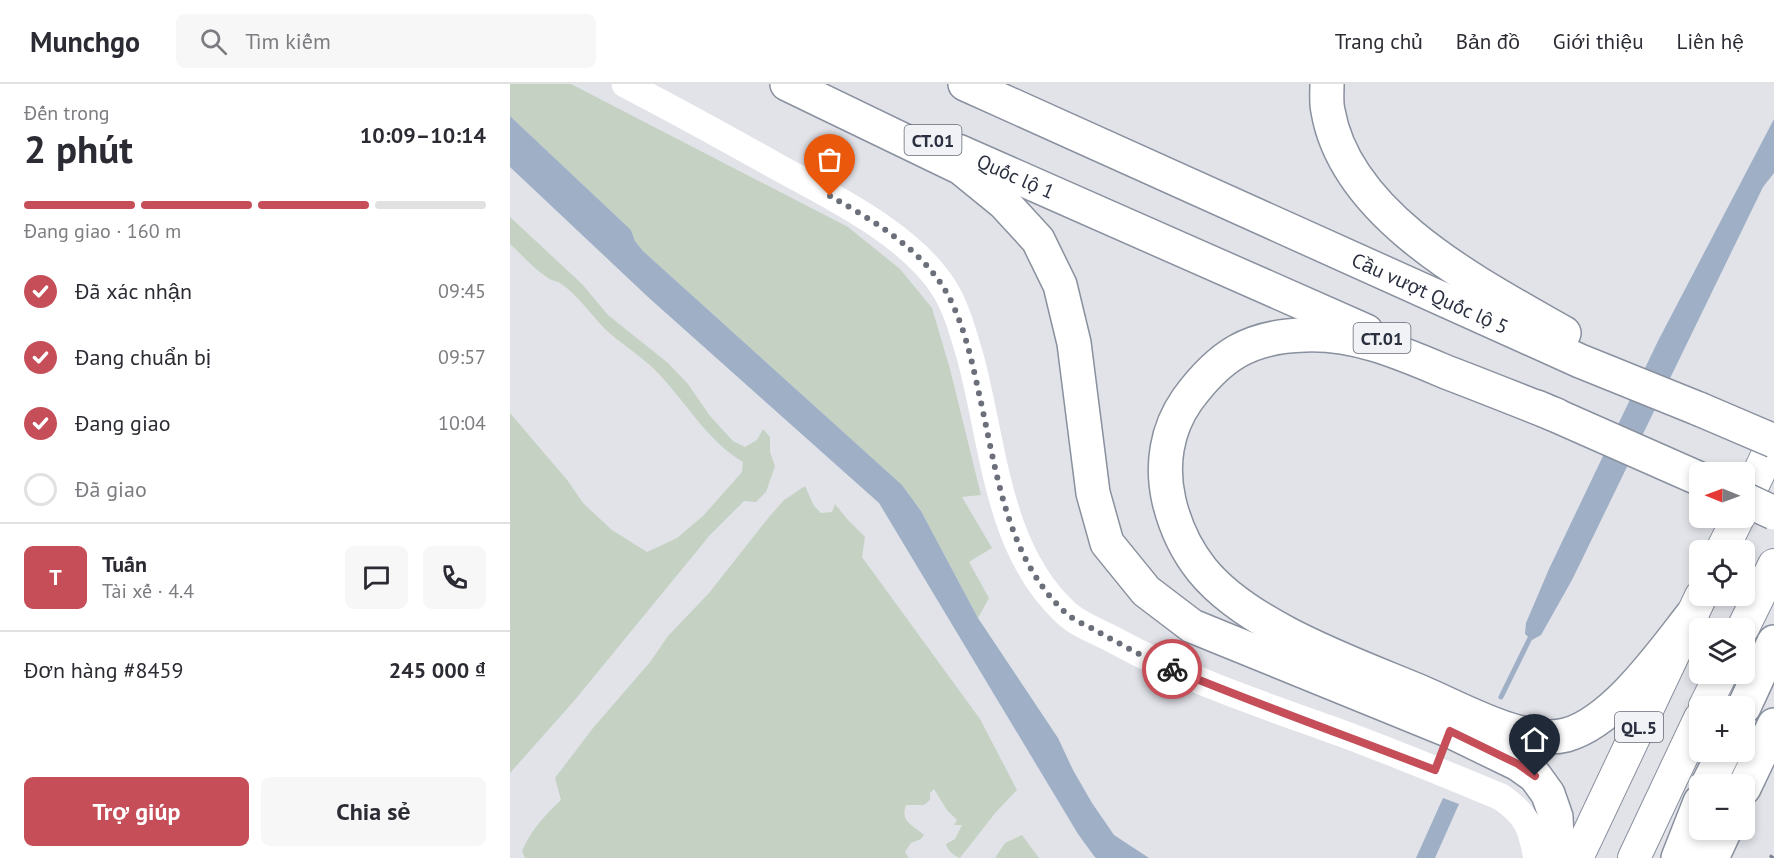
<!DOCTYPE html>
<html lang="vi">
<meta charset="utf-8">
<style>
body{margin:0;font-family:"PT Sans",sans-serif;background:#f7f7f7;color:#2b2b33;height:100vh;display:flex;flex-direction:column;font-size:22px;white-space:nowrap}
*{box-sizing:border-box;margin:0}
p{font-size:20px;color:#7c7c81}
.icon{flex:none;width:33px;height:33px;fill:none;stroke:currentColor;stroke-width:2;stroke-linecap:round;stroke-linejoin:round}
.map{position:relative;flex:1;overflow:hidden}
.sheet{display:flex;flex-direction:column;background:#fff;width:510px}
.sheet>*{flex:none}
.needle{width:39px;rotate:271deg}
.fabs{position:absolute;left:1179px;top:378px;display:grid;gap:12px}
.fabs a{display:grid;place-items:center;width:66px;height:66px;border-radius:9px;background:#fff;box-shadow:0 3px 9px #0003;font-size:30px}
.pin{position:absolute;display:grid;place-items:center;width:51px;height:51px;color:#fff;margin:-62px -26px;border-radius:50% 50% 50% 0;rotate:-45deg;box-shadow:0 0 6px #0007}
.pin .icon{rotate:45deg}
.courier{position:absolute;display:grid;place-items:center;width:60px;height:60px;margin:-30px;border:4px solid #c54e58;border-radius:50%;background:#fff;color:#222;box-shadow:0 2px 8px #0007}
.overview em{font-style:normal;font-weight:700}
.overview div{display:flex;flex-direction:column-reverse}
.overview{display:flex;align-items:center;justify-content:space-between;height:102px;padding:0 24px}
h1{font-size:39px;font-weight:700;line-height:45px}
.bar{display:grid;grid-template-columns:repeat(4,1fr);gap:9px 6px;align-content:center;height:72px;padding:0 24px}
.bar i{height:8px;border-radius:4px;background:#e1e1e2}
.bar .selected{background:#c54e58}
.bar p{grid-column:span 4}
.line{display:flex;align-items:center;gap:15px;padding:0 24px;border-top:2px solid #e1e1e2}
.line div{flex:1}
.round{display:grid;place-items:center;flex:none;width:63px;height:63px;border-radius:9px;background:#f7f7f7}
ol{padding:0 24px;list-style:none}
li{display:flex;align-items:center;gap:18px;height:66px}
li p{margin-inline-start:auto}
li .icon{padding:6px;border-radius:50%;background:#c54e58;color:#fff;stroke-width:4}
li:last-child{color:#7c7c81}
li i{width:33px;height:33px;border:3px solid #e1e1e2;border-radius:50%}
.cta{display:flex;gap:12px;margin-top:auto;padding:12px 24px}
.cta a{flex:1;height:69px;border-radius:9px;background:#c54e58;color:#fff;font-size:24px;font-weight:700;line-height:69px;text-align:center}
.cta a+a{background:#f7f7f7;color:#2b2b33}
header{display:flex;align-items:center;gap:36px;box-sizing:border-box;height:84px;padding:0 30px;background:#fff;border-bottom:2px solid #e1e1e2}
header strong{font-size:28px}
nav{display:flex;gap:33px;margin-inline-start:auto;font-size:21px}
.search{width:420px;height:54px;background:#f7f7f7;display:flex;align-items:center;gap:15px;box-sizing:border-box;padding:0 21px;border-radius:9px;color:#7c7c81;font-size:22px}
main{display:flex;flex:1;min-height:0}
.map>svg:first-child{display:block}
.green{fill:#c5d2c3}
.water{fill:#9eafc6}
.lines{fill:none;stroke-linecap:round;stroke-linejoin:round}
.stream{stroke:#9eafc6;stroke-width:5}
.trunk-casing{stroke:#89909e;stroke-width:34}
.motorway-casing{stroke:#89909e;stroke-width:36}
.secondary{stroke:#fff;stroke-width:27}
.trunk{stroke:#fff;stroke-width:32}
.motorway{stroke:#fff;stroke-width:33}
.rail{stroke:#7b8291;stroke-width:4.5;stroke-dasharray:3 6;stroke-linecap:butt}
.motorway-bridge-casing{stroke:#89909e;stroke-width:36;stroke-linecap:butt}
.motorway-bridge{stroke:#fff;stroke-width:33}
.done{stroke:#6a6f7a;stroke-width:6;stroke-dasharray:0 10.8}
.route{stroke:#c54e58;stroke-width:8}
.labels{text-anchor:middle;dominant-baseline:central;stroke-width:4.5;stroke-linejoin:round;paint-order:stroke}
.shield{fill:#f0f2f6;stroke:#656a76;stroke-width:1.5}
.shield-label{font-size:18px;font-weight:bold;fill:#2a303f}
.street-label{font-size:20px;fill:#2a303f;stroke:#f0f2f6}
</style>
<header>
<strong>Munchgo</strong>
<div class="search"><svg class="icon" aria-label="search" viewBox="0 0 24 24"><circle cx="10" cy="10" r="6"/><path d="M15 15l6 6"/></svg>Tìm kiếm</div>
<nav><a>Trang chủ</a><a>Bản đồ</a><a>Giới thiệu</a><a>Liên hệ</a></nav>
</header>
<main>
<section class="sheet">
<div class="overview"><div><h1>2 phút</h1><p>Đến trong</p></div><em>10:09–10:14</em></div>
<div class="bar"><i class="selected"></i><i class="selected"></i><i class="selected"></i><i></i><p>Đang giao · 160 m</p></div>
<ol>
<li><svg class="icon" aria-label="check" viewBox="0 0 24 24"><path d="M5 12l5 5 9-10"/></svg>Đã xác nhận<p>09:45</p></li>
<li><svg class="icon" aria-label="check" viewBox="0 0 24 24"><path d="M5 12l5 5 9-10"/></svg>Đang chuẩn bị<p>09:57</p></li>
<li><svg class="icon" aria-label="check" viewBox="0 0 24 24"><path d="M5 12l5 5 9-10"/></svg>Đang giao<p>10:04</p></li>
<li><i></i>Đã giao</li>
</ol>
<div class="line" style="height:108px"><b class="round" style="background:#c54e58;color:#fff">T</b><div><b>Tuấn</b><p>Tài xế · 4.4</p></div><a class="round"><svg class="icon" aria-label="chat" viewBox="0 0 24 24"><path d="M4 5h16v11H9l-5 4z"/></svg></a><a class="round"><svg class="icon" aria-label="phone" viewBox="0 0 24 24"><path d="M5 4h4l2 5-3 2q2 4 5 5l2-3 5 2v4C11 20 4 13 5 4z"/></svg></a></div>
<div class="line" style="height:78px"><div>Đơn hàng #8459</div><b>245 000 ₫</b></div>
<div class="cta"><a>Trợ giúp</a><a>Chia sẻ</a></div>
</section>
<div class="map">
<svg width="1264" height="774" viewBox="0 0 1264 774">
<rect width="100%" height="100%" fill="#e1e3e9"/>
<g class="green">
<polygon points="0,0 61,0 338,143 390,185 422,224 440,285 471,411 452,413 482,464 459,478 479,514 468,534 411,427 392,401 133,167 125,157 121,146 0,32"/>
<path d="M0 133 72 200 98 231 158 279 178 300 200 332 223 357 235 363 247 356 253 345 260 353V368L265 382 256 408 246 418 234 417 200 451 64 617 0 689V329L58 397 73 419 102 446 137 468 167 454 193 432 232 388 233 378C196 356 175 316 145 286 130 271 111 260 95 245 80 230 69 212 50 199 47 197 42 197 38 194 24 185 12 171 0 160Z"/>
<path d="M295 402 304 422 311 429 322 428 325 420 338 436 355 453 352 473 470 635 507 706 486 728 450 774C444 772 437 766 436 760L445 755 452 741H444L447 736 437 726 424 705 420 709V716L414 721H396C390 738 403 741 414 751L411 755 401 759 395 768 399 774H15L12 767C21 746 34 732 51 716L45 694 83 644 140 578 158 552 199 509 259 433 274 416Z"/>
<polygon points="512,751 529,774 485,774 495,759"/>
</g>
<g class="water">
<polygon points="0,32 121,146 125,157 133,167 392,401 411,427 468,534 548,654 563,686 582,719 604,751 639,774 586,774 584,772 568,750 369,419 138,213 0,83"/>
<polygon points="1264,35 1264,89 1253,103 1062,496 1031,551 1022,556 1015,550 1016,539 1039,485 1148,257"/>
<polygon points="933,714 949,720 925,774 906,774"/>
</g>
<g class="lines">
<polyline class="stream" points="991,613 1023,548"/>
<defs>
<g id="trunk">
<polyline points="1234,420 1264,357"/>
<polyline points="1212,466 1228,434"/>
<polyline points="1233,544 1264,481"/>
<polyline points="1195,622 1211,590"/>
<polyline points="1067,774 1191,512"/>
<polyline points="1124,774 1190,634"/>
</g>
<g id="motorway">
<polyline points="277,0 451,84 494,119 528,156 550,201 564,259 583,409 597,459 636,507 682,542 940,647 1008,680 1025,692 1038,710 1046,733 1048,774"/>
<path id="s1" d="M455 0 1070 277 1189 325"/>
<path d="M817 0C817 9 816 19 818 27 836 133 970 201 1054 249"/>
<path id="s2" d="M448 67 856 247"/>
<polyline points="1027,323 1190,395"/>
<path d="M1046 331C1010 317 973 302 936 288 891 269 846 249 795 251 739 252 709 272 677 316 656 346 651 382 659 417 665 442 676 466 692 486 738 543 844 580 911 608 949 624 1015 662 1056 651 1104 638 1152 569 1182 531"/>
<polyline points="1234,623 1264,558"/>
<polyline points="1198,700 1214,668"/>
<polyline points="1234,704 1264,641"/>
<polyline points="1168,774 1190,718"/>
<polyline points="1202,774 1215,746"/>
</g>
</defs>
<use href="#trunk" class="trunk-casing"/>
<use href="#motorway" class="motorway-casing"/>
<path class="secondary" d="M115 0C165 26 214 53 264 81 320 112 399 149 434 204 447 225 453 249 460 272 484 359 486 464 556 529 569 541 589 548 604 556 671 593 744 618 817 644 876 665 933 689 991 713 1018 732 1021 743 1027 774"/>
<use href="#trunk" class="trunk"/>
<use href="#motorway" class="motorway"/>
<polyline class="rail" points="1261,774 1264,768"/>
<defs>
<g id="motorway-bridge">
<polyline points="1189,325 1264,357"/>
<polyline points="1234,415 1264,429"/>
</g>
</defs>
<use href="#motorway-bridge" class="motorway-bridge-casing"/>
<use href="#motorway-bridge" class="motorway-bridge"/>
</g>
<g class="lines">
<path class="done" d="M320 112C361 135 410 164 435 206 454 238 462 278 470 314 487 389 497 476 557 530 565 537 576 541 585 546 610 560 635 574 662 585"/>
<path class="route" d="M662 585C749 621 837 652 925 686L940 647 1008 680 1025 692"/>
</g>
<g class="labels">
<g class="shield">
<rect x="394.5" y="41" width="57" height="30" rx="4.5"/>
<rect x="843.5" y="239" width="57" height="30" rx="4.5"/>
<rect x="1105" y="628" width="48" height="30" rx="4.5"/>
</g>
<g class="shield-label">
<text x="423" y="56">CT.01</text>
<text x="872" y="254">CT.01</text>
<text x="1129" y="643">QL.5</text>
</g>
<g class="street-label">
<text stroke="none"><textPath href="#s2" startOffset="63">Quốc lộ 1</textPath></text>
<text stroke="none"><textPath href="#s1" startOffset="510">Cầu vượt Quốc lộ 5</textPath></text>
</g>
</g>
</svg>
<div class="fabs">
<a><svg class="needle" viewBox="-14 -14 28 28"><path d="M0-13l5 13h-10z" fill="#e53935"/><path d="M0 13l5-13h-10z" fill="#7c7c81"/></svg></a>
<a><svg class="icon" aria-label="locate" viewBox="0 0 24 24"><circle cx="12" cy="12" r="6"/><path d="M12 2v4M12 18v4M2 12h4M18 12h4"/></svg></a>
<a><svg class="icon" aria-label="layers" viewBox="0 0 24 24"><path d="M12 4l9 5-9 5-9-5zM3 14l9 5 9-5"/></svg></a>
<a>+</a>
<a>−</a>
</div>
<div class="pin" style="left:320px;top:112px;background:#ea580c"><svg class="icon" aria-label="bag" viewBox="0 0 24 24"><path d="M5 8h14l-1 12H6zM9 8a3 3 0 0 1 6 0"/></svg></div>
<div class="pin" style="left:1025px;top:692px;background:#1f2937"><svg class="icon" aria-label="home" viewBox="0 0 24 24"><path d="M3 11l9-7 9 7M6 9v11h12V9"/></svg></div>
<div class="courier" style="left:662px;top:585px"><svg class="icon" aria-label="bike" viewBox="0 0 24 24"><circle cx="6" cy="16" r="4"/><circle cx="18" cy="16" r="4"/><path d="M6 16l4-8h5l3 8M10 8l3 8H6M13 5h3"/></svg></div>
</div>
</main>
